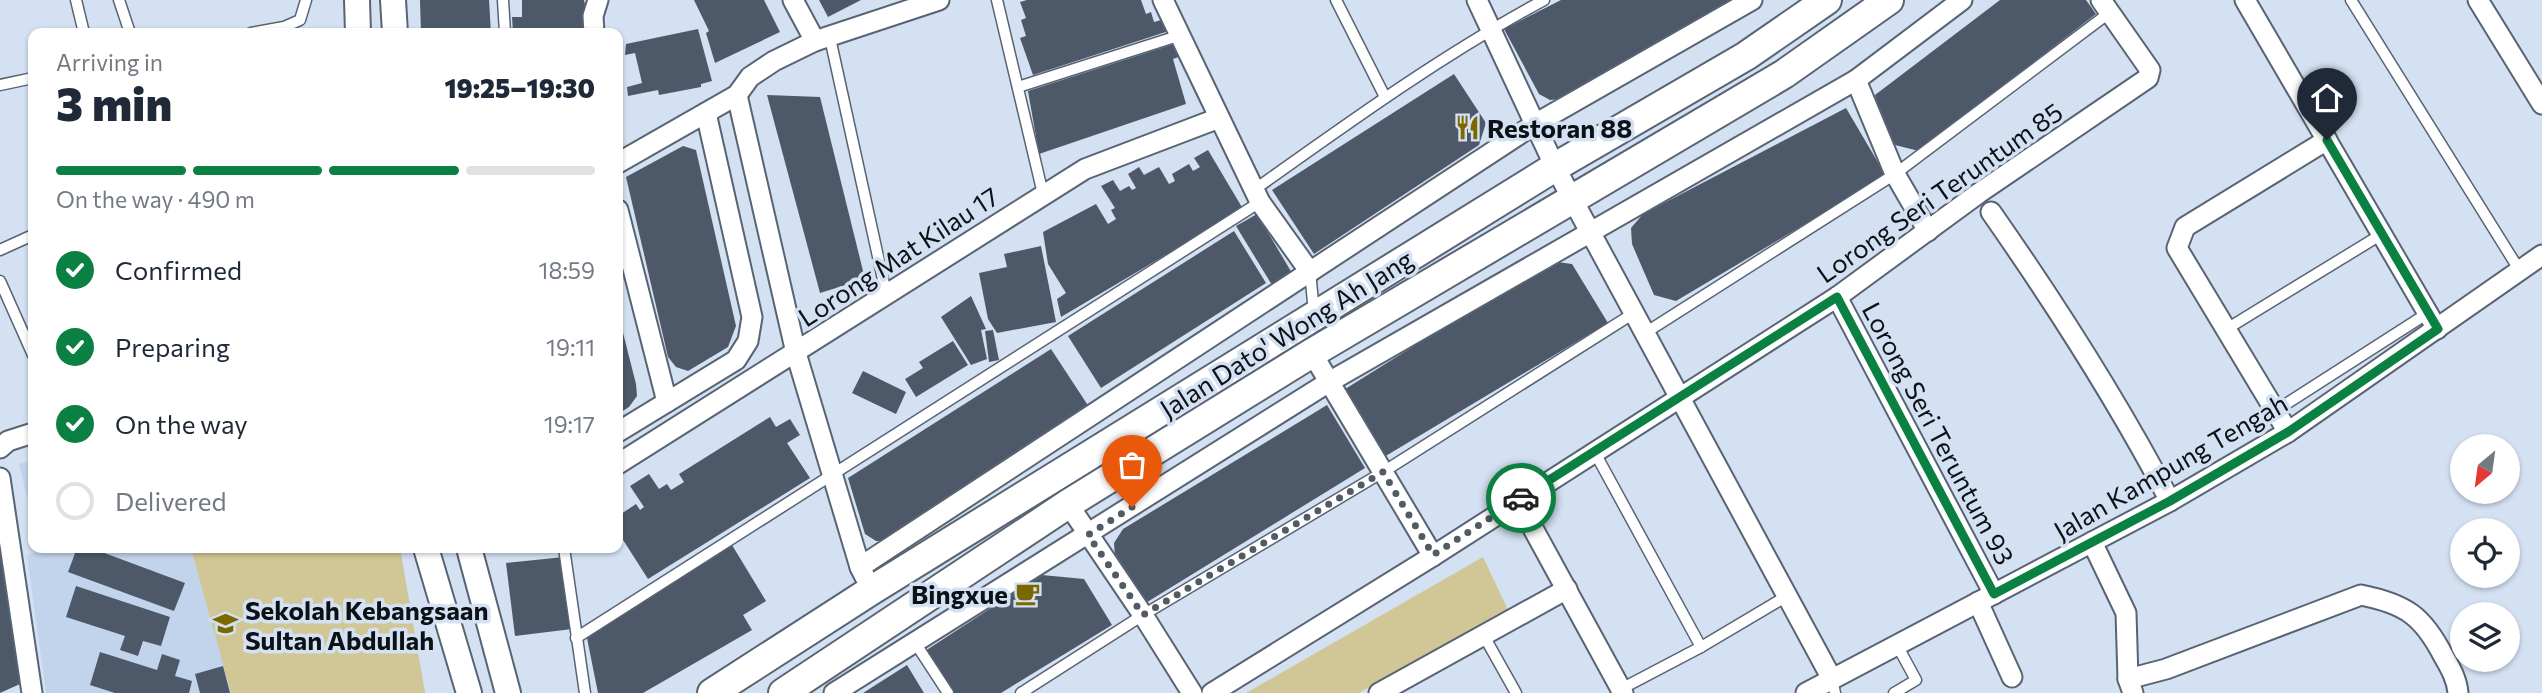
<!DOCTYPE html>
<meta charset="utf-8">
<style>
body{margin:0;font-family:Commissioner,sans-serif;background:#f2f2f3;color:#1f2937;height:100vh;display:flex;flex-direction:column;font-size:26px;white-space:nowrap}
*{box-sizing:border-box;margin:0}
p{font-size:23px;color:#747a83}
.icon{flex:none;width:38px;height:38px;fill:none;stroke:currentColor;stroke-width:2;stroke-linecap:round;stroke-linejoin:round}
.map{position:relative;flex:1;overflow:hidden}
.details{position:absolute;left:28px;top:28px;width:595px;height:525px;display:flex;flex-direction:column;background:#fff;border-radius:14px;box-shadow:0 2px 5px #0004}
.details>*{flex:none}
.needle{width:46px;rotate:209deg}
.tools{position:absolute;left:2450px;top:434px;display:grid;gap:14px}
.tools a{display:grid;place-items:center;width:70px;height:70px;border-radius:50%;background:#fff;box-shadow:0 2px 5px #0004;font-size:35px}
.pin{position:absolute;display:grid;place-items:center;width:60px;height:60px;color:#fff;margin:-72px -30px;border-radius:50% 50% 50% 0;rotate:-45deg;box-shadow:0 0 7px #0007}
.pin .icon{rotate:45deg}
.courier{position:absolute;display:grid;place-items:center;width:70px;height:70px;margin:-35px;border:5px solid #0b8043;border-radius:50%;background:#fff;color:#222;box-shadow:0 2px 9px #0007}
.head em{font-style:normal;font-weight:800}
.head div{display:flex;flex-direction:column-reverse}
.head{display:flex;align-items:center;justify-content:space-between;height:119px;padding:0 28px}
h1{font-size:46px;font-weight:800;line-height:52px}
.bar{display:grid;grid-template-columns:repeat(4,1fr);gap:10px 7px;align-content:center;height:84px;padding:0 28px}
.bar i{height:9px;border-radius:5px;background:#e0e1e3}
.bar .selected{background:#0b8043}
.bar p{grid-column:span 4}
ol{padding:0 28px;list-style:none}
li{display:flex;align-items:center;gap:21px;height:77px}
li p{margin-inline-start:auto}
li .icon{padding:7px;border-radius:50%;background:#0b8043;color:#fff;stroke-width:4}
li:last-child{color:#747a83}
li i{width:38px;height:38px;border:4px solid #e0e1e3;border-radius:50%}
.map>svg:first-child{display:block}
.built{fill:#c2d4ec}
.green{fill:#d1c796}
.building{fill:#4d5968}
.lines{fill:none;stroke-linecap:round;stroke-linejoin:round}
.service-casing{stroke:#586473;stroke-width:13}
.minor-casing{stroke:#586473;stroke-width:23}
.tertiary-casing{stroke:#586473;stroke-width:28}
.secondary-casing{stroke:#586473;stroke-width:32}
.service{stroke:#fff;stroke-width:10}
.minor{stroke:#fff;stroke-width:19}
.tertiary{stroke:#fff;stroke-width:24}
.secondary{stroke:#fff;stroke-width:28}
.done{stroke:#525a63;stroke-width:7;stroke-dasharray:0 12.6}
.route{stroke:#0b8043;stroke-width:9}
.labels{text-anchor:middle;dominant-baseline:central;stroke-width:7;stroke-linejoin:round;paint-order:stroke}
.poi-label{font-size:26px;font-weight:bold;fill:#0c1116;stroke:#d4e1f3;text-anchor:start}
.street-label{font-size:26px;fill:#0c1116;stroke:#d4e1f3}
</style>
<div class="map">
<svg width="2542" height="693" viewBox="0 0 2542 693">
<rect width="100%" height="100%" fill="#d4e1f3"/>
<g class="built">
<polygon points="33,460 33,521 19,464"/>
<polygon points="40,548 400,548 425,693 46,693 27,555 41,551"/>
</g>
<g class="green">
<polygon points="191,548 400,548 425,693 231,693"/>
<polygon points="1483,557 1508,610 1359,693 1246,693"/>
</g>
<g class="building">
<polygon points="420,0 489,0 491,33 421,33"/>
<polygon points="522,0 584,0 591,31 581,31 581,33 513,33 512,17 522,17"/>
<polygon points="694,0 764,0 780,32 715,63 706,33 709,31"/>
<polygon points="819,0 861,0 828,17"/>
<polygon points="1027,0 1141,0 1146,14 1151,12 1154,22 1168,18 1172,30 1033,75 1020,38 1026,36 1021,20 1026,18 1020,2"/>
<polygon points="1561,0 1742,0 1561,99 1550,100 1539,94 1504,29"/>
<polygon points="2000,0 2086,0 2096,14 1919,151 1887,143 1875,95"/>
<polygon points="698,29 712,81 701,84 701,87 659,95 658,90 628,96 627,87 642,83 635,53 625,55 626,44"/>
<polygon points="1180,42 1184,55 1173,59 1186,104 1039,154 1028,91"/>
<polygon points="1454,74 1486,123 1479,145 1314,254 1272,190"/>
<polygon points="767,95 820,97 865,279 820,293"/>
<polygon points="1846,108 1886,176 1676,301 1654,295 1632,244 1631,228 1643,214"/>
<polygon points="683,146 696,150 736,326 728,347 688,371 676,367 668,357 626,177"/>
<polygon points="1208,150 1243,209 1061,317 1057,299 1066,293 1048,264 1043,232 1096,204 1108,224 1116,219 1111,210 1115,208 1101,186 1113,180 1120,191 1129,186 1132,190 1136,188 1128,174 1139,167 1144,175 1159,167 1169,184 1175,181 1172,174 1189,164 1193,171 1200,167 1194,158"/>
<polygon points="1257,214 1292,273 1272,285 1236,226"/>
<polygon points="1234,231 1266,283 1101,388 1068,336"/>
<polygon points="1041,246 1056,322 997,333 988,319 979,273 1007,267 1004,254"/>
<polygon points="1550,261 1572,264 1608,323 1384,457 1342,391"/>
<polygon points="971,296 986,329 981,330 987,359 971,365 941,317"/>
<polygon points="618,313 636,384 637,396 629,407 618,414"/>
<polygon points="993,330 999,360 989,362 985,331"/>
<polygon points="953,341 968,365 916,397 905,379 923,368 919,362"/>
<polygon points="1051,349 1089,407 890,541 876,541 865,534 848,478"/>
<polygon points="863,371 906,392 896,414 852,393"/>
<polygon points="1327,405 1365,468 1144,604 1115,558 1114,543 1123,529"/>
<polygon points="770,417 776,427 790,419 800,435 787,443 810,478 648,579 618,532 618,516 636,504 640,510 644,507 630,486 649,474 659,489 667,484 671,490 684,482 679,474"/>
<polygon points="732,545 766,601 743,615 752,630 643,693 598,693 586,633"/>
<polygon points="77,548 91,548 185,583 174,611 68,572"/>
<polygon points="0,550 20,684 0,693"/>
<polygon points="564,557 572,629 515,636 506,563"/>
<polygon points="1042,575 1084,579 1112,625 1001,693 953,693 925,651"/>
<polygon points="76,586 170,617 161,646 143,641 138,656 120,650 125,636 66,617"/>
<polygon points="100,652 157,670 162,654 180,660 175,676 192,681 189,693 115,693 90,685"/>
<polygon points="907,665 924,693 863,693"/>
<polygon points="223,666 230,693 200,693 195,674"/>
</g>
<g class="lines">
<defs>
<g id="service">
<polyline points="76,0 84,33"/>
<polyline points="119,0 130,33"/>
<polyline points="503,0 505,33"/>
<polyline points="997,0 1043,194"/>
<polyline points="1336,0 1385,97"/>
<polyline points="2351,0 2520,271"/>
<polyline points="251,33 284,27 300,20 306,0"/>
<polyline points="830,38 886,293"/>
<polyline points="0,85 33,78"/>
<polyline points="1018,87 1181,35"/>
<path d="M1254 190C1348 123 1442 55 1544 0"/>
<polyline points="0,250 33,235"/>
<polyline points="1310,272 1314,312"/>
<polyline points="0,281 33,355"/>
<polyline points="2225,330 2382,234"/>
<polyline points="1645,333 1895,174 2109,13"/>
<polyline points="2275,411 2428,313"/>
<polyline points="1594,451 1701,647"/>
<polyline points="564,548 585,693"/>
<polyline points="1484,636 1516,693"/>
<polyline points="576,638 1260,202"/>
<polyline points="914,641 948,693"/>
<polyline points="1832,679 1835,693"/>
<polyline points="1621,689 1701,647 1787,596"/>
<polyline points="1021,693 1143,615 1383,472 1634,313"/>
<polyline points="1894,693 1916,680 1897,645"/>
</g>
<g id="minor">
<polyline points="793,0 815,41"/>
<polyline points="1163,0 1260,202 1310,272"/>
<polyline points="1477,0 1555,167 1832,679"/>
<polyline points="2245,0 2437,329"/>
<polyline points="2478,0 2542,104"/>
<polyline points="594,33 593,16 598,0"/>
<polyline points="1856,80 1895,174 1928,231"/>
<polyline points="737,95 796,353 860,567 865,577"/>
<polyline points="618,163 737,95 750,77 774,61 815,41 939,0"/>
<polyline points="618,210 667,402"/>
<path d="M1991 212C2056 305 2117 400 2170 501"/>
<polyline points="1837,297 1994,594"/>
<polyline points="1312,353 1433,556"/>
<polyline points="618,432 736,360 748,341 752,317 706,113"/>
<polyline points="2288,432 2177,248 2185,227 2327,140"/>
<polyline points="0,448 8,441 33,433"/>
<polyline points="618,464 1085,169 1219,118"/>
<polyline points="0,478 32,693"/>
<polyline points="1518,501 1623,693"/>
<polyline points="1068,504 1143,615 1192,693"/>
<polyline points="2092,542 2126,613 2128,679 2133,693"/>
<polyline points="860,567 1535,124 1752,0"/>
<polyline points="1978,602 2012,677"/>
<path d="M2128 679 2166 669 2361 595C2406 604 2423 616 2444 657 2451 669 2457 680 2458 693"/>
<polyline points="834,693 1329,382 1856,80 1962,0"/>
<polyline points="1212,693 1433,556 1837,297 1979,193 2148,78 2150,70 2101,0"/>
<polyline points="1379,693 1567,589"/>
<polyline points="1806,693 2170,501 2288,432 2542,255"/>
</g>
<g id="tertiary">
<polyline points="357,0 358,33"/>
<polyline points="393,0 395,33"/>
<polyline points="426,548 469,693"/>
<polyline points="469,548 508,693"/>
</g>
<g id="secondary">
<polyline points="712,693 872,590 1555,167 1746,56 1827,0"/>
<polyline points="783,693 1068,504 1312,353 1784,74 1889,0"/>
</g>
</defs>
<use href="#service" class="service-casing"/>
<use href="#minor" class="minor-casing"/>
<use href="#tertiary" class="tertiary-casing"/>
<use href="#secondary" class="secondary-casing"/>
<use href="#service" class="service"/>
<use href="#minor" class="minor"/>
<use href="#tertiary" class="tertiary"/>
<use href="#secondary" class="secondary"/>
</g>
<g class="lines">
<polyline class="done" points="1132,507 1088,535 1143,615 1383,472 1433,555 1521,498"/>
<polyline class="route" points="1521,498 1837,297 1994,594 2170,501 2288,432 2438,329 2327,140"/>
</g>
<defs>
<symbol id="restaurant-bare" viewBox="-9 -9 18 18"><path d="M-5-6h1v4h1v-4h1v4h1v-4h1v5L-1.5 .5V6h-2V.5L-5-1ZM5-6V6H3V1.5H1.5Q1.5-4 5-6Z" fill="#7b6900" stroke="#d4e1f3" stroke-width="2.5" paint-order="stroke"/></symbol>
<symbol id="cafe-bare" viewBox="-9 -9 18 18"><path d="M-5.5-4.5H6V0H3Q3 3.5 0 3.5H-2.5Q-5.5 3.5-5.5 0ZM3-3.2v2h1.7v-2ZM-6 4.5H4V6H-6Z" fill="#7b6900" stroke="#d4e1f3" stroke-width="2.5" paint-order="stroke"/></symbol>
<symbol id="school-bare" viewBox="-9 -9 18 18"><path d="M0-5L7-2L0 1L-7-2ZM-4 1L0 2.5L4 1V4Q0 6-4 4Z" fill="#7b6900" stroke="#d4e1f3" stroke-width="2.5" paint-order="stroke"/></symbol>
</defs>
<g fill-rule="evenodd">
<use href="#restaurant-bare" x="1450" y="110" width="35" height="35"/>
<use href="#cafe-bare" x="1010" y="576" width="35" height="35"/>
<use href="#school-bare" x="208" y="606" width="35" height="35"/>
</g>
<g class="labels">
<g class="poi-label">
<text x="1487" y="127">Restoran 88</text>
<text x="1008" y="593" text-anchor="end">Bingxue</text>
<text x="245" y="609">Sekolah Kebangsaan<tspan x="245" dy="30">Sultan Abdullah</tspan></text>
</g>
<g class="street-label">
<text transform="translate(1939 192) rotate(-35)">Lorong Seri Teruntum 85</text>
<text transform="translate(898 256) rotate(-33)">Lorong Mat Kilau 17</text>
<text transform="translate(1286 333) rotate(-32)">Jalan Dato' Wong Ah Jang</text>
<text transform="translate(1939 433) rotate(62)">Lorong Seri Teruntum 93</text>
<text transform="translate(2170 466) rotate(-30)">Jalan Kampung Tengah</text>
</g>
</g>
</svg>
<div class="tools">
<a><svg class="needle" viewBox="-14 -14 28 28"><path d="M0-13l5 13h-10z" fill="#e53935"/><path d="M0 13l5-13h-10z" fill="#747a83"/></svg></a>
<a><svg class="icon" aria-label="locate" viewBox="0 0 24 24"><circle cx="12" cy="12" r="6"/><path d="M12 2v4M12 18v4M2 12h4M18 12h4"/></svg></a>
<a><svg class="icon" aria-label="layers" viewBox="0 0 24 24"><path d="M12 4l9 5-9 5-9-5zM3 14l9 5 9-5"/></svg></a>
</div>
<div class="pin" style="left:1132px;top:507px;background:#ea580c"><svg class="icon" aria-label="bag" viewBox="0 0 24 24"><path d="M5 8h14l-1 12H6zM9 8a3 3 0 0 1 6 0"/></svg></div>
<div class="pin" style="left:2327px;top:140px;background:#1f2937"><svg class="icon" aria-label="home" viewBox="0 0 24 24"><path d="M3 11l9-7 9 7M6 9v11h12V9"/></svg></div>
<div class="courier" style="left:1521px;top:498px"><svg class="icon" aria-label="car" viewBox="0 0 24 24"><path d="M5 17H2v-5l4-1 3-4h7l3 4 3 1v5h-3M9 17h6M6 11h13"/><circle cx="7" cy="17" r="2"/><circle cx="17" cy="17" r="2"/></svg></div>
<section class="details">
<div class="head"><div><h1>3 min</h1><p>Arriving in</p></div><em>19:25–19:30</em></div>
<div class="bar"><i class="selected"></i><i class="selected"></i><i class="selected"></i><i></i><p>On the way · 490 m</p></div>
<ol>
<li><svg class="icon" aria-label="check" viewBox="0 0 24 24"><path d="M5 12l5 5 9-10"/></svg>Confirmed<p>18:59</p></li>
<li><svg class="icon" aria-label="check" viewBox="0 0 24 24"><path d="M5 12l5 5 9-10"/></svg>Preparing<p>19:11</p></li>
<li><svg class="icon" aria-label="check" viewBox="0 0 24 24"><path d="M5 12l5 5 9-10"/></svg>On the way<p>19:17</p></li>
<li><i></i>Delivered</li>
</ol>
</section>
</div>
